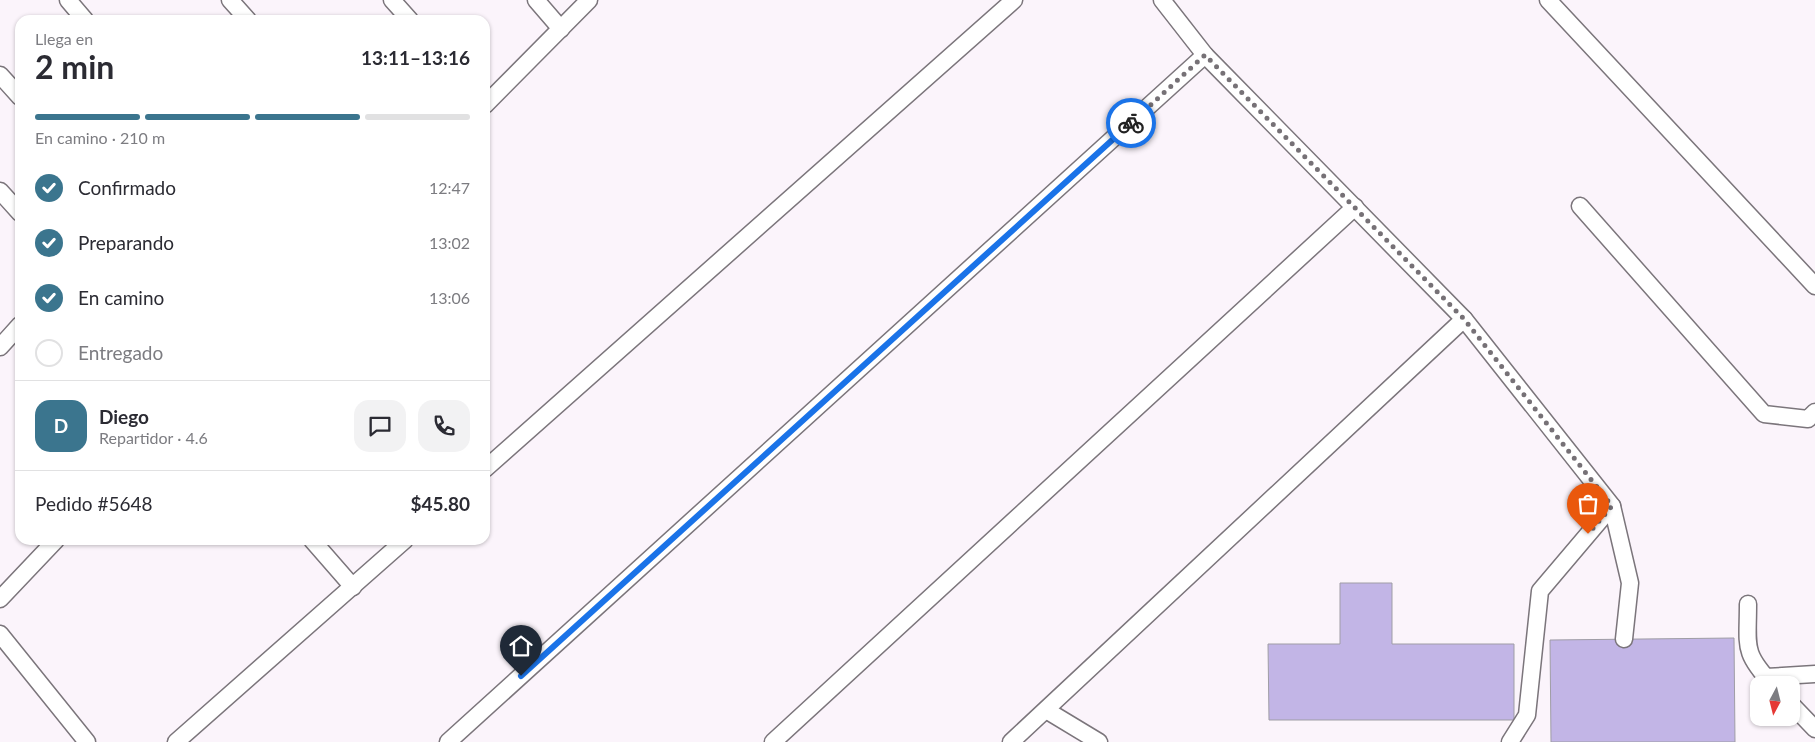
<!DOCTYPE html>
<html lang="es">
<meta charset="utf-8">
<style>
body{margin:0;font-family:Lato,sans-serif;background:#f2f2f3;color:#2b2b33;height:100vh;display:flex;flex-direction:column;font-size:19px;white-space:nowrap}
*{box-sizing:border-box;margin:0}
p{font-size:16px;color:#7c7c81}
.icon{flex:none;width:28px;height:28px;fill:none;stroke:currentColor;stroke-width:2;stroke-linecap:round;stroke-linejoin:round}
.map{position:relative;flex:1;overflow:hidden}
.panel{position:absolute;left:15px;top:15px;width:475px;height:530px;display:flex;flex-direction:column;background:#fff;border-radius:15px;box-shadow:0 1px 4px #0004}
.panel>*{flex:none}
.needle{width:32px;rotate:187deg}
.buttons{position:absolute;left:1750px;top:676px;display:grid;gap:10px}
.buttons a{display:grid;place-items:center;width:50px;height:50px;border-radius:10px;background:#fff;box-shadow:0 1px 4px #0004;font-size:25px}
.pin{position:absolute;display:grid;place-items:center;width:42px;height:42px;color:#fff;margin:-51px -21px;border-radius:50% 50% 50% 0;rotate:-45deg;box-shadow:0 0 5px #0007}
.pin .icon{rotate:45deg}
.courier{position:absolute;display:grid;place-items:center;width:50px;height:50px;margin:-25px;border:4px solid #1a73e8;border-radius:50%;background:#fff;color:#222;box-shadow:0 1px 6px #0007}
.overview em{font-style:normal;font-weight:700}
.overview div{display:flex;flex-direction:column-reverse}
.overview{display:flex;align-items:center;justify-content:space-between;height:85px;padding:0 20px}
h1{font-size:32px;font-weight:700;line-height:38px}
.bar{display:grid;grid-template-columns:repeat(4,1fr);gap:8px 5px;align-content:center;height:60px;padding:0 20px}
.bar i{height:6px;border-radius:4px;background:#e1e1e2}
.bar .on{background:#3b758e}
.bar p{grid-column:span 4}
.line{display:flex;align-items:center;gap:12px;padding:0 20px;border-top:1px solid #e1e1e2}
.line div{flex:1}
.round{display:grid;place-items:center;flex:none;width:52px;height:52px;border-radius:15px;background:#f2f2f3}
ol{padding:0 20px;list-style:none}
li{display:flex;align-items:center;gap:15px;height:55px}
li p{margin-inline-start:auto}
li .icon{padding:5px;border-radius:50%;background:#3b758e;color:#fff;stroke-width:4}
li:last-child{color:#7c7c81}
li i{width:28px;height:28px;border:2px solid #e1e1e2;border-radius:50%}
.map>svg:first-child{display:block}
.building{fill:#c2b5e6;stroke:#9f9da5}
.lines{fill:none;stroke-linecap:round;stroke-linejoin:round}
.service-casing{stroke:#7b757b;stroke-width:19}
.service{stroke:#fff;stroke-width:16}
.done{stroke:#767176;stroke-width:5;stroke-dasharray:0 9}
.route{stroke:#1a73e8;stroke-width:6}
</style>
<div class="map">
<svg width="1815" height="742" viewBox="0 0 1815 742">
<rect width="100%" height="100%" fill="#fbf4fb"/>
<g class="building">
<polygon points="1340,583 1392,583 1392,644 1514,644 1514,720 1269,720 1268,644 1340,644"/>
<polygon points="1734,638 1735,742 1551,742 1550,640"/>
</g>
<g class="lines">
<defs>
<g id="service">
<polyline points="68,0 85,20"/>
<polyline points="230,0 248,20"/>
<polyline points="392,0 410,20"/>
<polyline points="536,0 561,29"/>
<polyline points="1162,0 1205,55"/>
<polyline points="1548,0 1815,286"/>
<polyline points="0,75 20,97"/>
<polyline points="485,105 589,0"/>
<polyline points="0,191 20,213"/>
<polyline points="1580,206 1764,414 1808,419 1815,412"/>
<polyline points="0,347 20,325"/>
<polyline points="485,469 1014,0"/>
<polyline points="1612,506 1630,583 1624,639"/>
<polyline points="312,540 353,587"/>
<polyline points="0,599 56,540"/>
<path d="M1748 604C1748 647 1742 652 1773 685"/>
<polyline points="0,634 87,742"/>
<polyline points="1766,677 1815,674"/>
<polyline points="1791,704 1815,729"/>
<polyline points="1046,710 1099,742"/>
<polyline points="176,742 405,540"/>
<polyline points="448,742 1205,55 1464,319"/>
<polyline points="773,742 1355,207"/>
<polyline points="1011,742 1464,319 1612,506 1540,591 1527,715 1510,742"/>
</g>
</defs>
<use href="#service" class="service-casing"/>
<use href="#service" class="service"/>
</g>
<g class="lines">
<polyline class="done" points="1131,123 1205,55 1464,319 1612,506 1588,534"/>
<polyline class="route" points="521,676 1131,123"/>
</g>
</svg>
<div class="buttons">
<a><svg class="needle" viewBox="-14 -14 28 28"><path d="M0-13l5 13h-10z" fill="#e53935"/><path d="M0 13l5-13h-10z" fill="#7c7c81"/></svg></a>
</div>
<div class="pin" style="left:1588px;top:534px;background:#ea580c"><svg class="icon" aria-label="bag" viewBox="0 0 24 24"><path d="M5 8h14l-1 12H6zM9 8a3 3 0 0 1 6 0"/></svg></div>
<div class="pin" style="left:521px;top:676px;background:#1f2937"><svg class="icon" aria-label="home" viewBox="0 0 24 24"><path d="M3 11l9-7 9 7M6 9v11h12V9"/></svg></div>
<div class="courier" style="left:1131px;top:123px"><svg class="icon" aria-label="bike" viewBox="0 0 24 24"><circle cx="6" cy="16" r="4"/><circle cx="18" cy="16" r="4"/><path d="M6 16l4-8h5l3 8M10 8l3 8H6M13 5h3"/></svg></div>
<section class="panel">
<div class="overview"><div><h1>2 min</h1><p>Llega en</p></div><em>13:11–13:16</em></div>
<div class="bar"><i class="on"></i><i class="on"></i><i class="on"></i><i></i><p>En camino · 210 m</p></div>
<ol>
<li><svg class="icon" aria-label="check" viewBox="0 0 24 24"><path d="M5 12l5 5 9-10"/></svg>Confirmado<p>12:47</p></li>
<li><svg class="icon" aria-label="check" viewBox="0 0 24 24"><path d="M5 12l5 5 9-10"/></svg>Preparando<p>13:02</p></li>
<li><svg class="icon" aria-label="check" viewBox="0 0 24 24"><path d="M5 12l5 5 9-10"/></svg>En camino<p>13:06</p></li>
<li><i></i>Entregado</li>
</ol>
<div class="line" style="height:90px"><b class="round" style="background:#3b758e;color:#fff">D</b><div><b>Diego</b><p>Repartidor · 4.6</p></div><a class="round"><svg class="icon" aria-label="chat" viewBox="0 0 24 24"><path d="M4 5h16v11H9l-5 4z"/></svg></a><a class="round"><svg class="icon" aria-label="phone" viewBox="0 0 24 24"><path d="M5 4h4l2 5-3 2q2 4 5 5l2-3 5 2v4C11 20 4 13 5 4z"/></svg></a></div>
<div class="line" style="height:65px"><div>Pedido #5648</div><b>$45.80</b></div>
</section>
</div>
